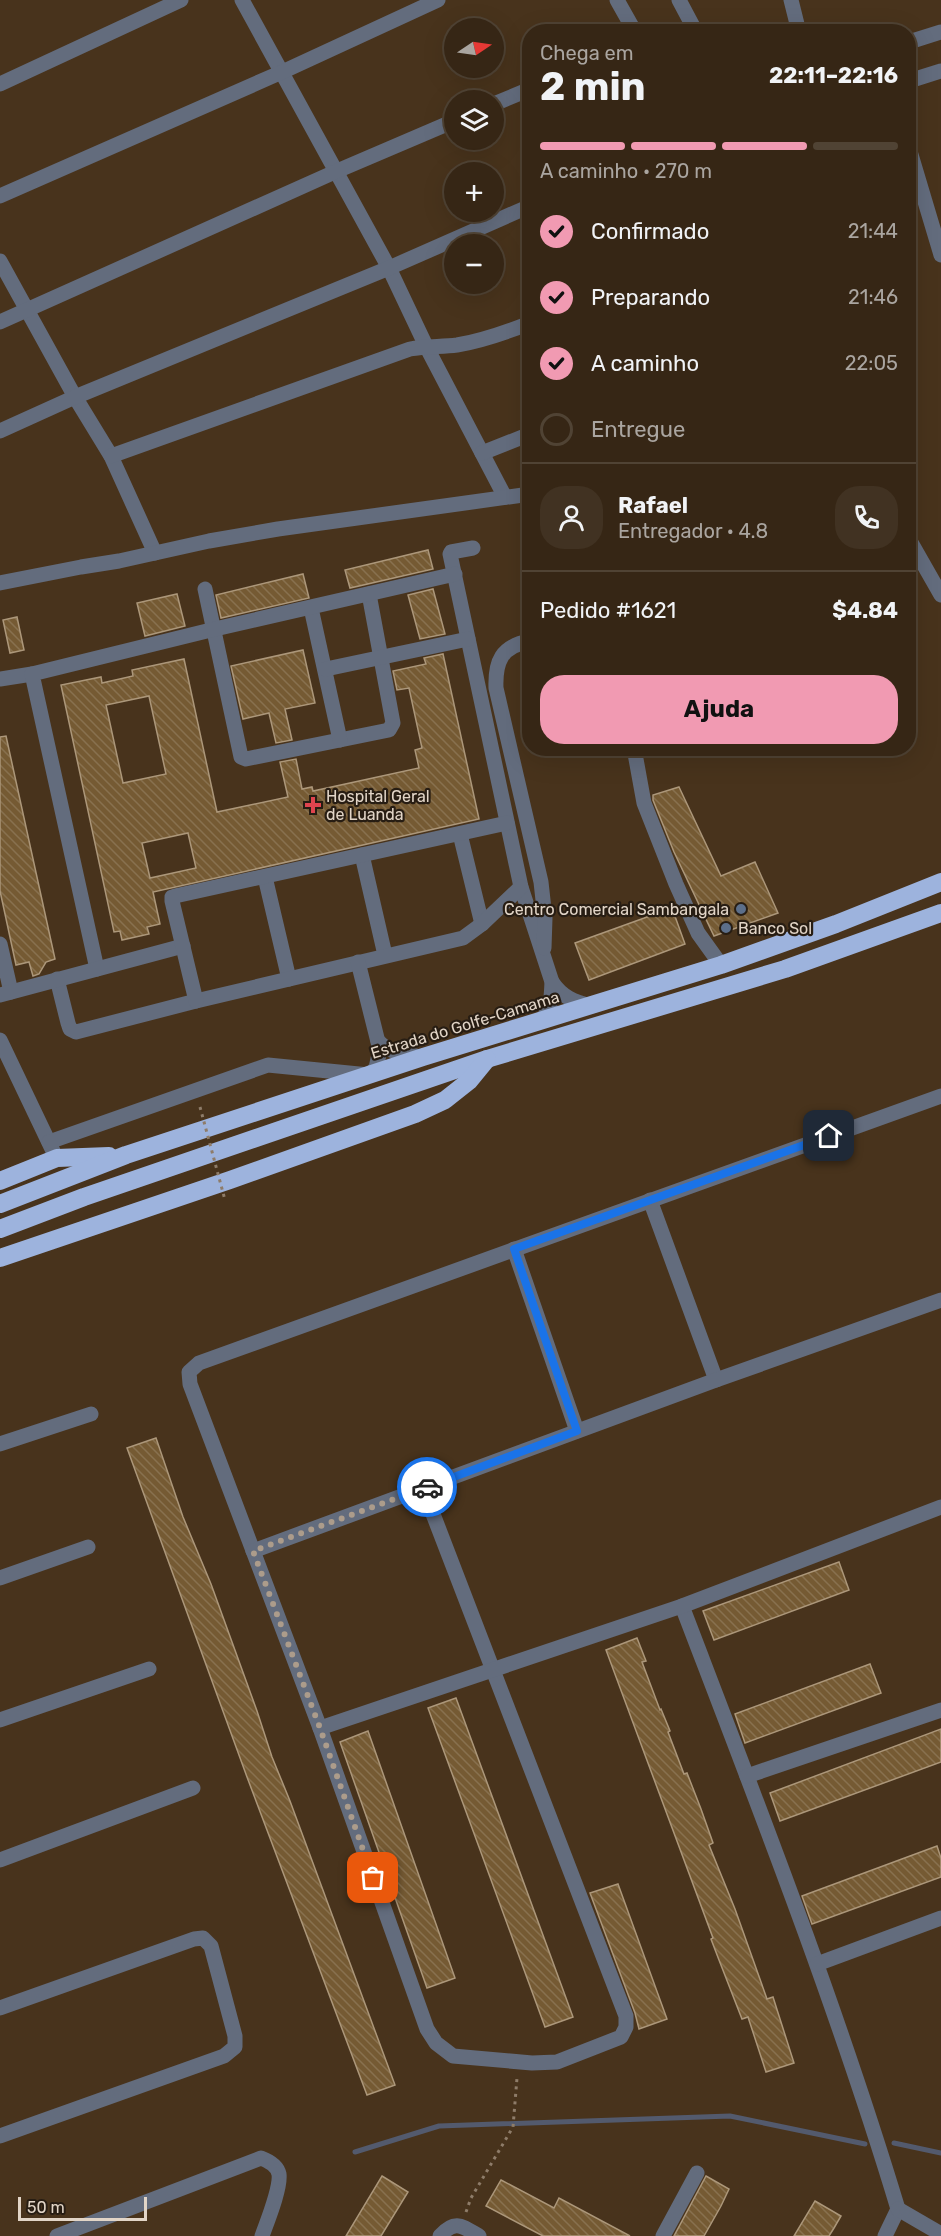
<!DOCTYPE html>
<html lang="pt">
<meta charset="utf-8">
<style>
body{margin:0;font-family:Rubik,sans-serif;background:#413222;color:#f1f3f6;height:100vh;display:flex;flex-direction:column;font-size:22px;white-space:nowrap}
*{box-sizing:border-box;margin:0}
p{font-size:20px;color:#aaa5a0}
.icon{flex:none;width:33px;height:33px;fill:none;stroke:currentColor;stroke-width:2;stroke-linecap:round;stroke-linejoin:round}
.map{position:relative;flex:1;overflow:hidden}
.details{position:absolute;left:522px;top:24px;width:394px;height:732px;display:flex;flex-direction:column;background:#362615;border-radius:24px;box-shadow:0 6px 24px #0002,0 0 0 2px #504334}
.details>*{flex:none}
.needle{width:39px;rotate:77deg}
.tools{position:absolute;left:444px;top:18px;display:grid;gap:12px}
.tools a{display:grid;place-items:center;width:60px;height:60px;border-radius:50%;background:#362615;box-shadow:0 6px 24px #0002,0 0 0 2px #504334;font-size:30px}
.scale{position:absolute;left:18px;bottom:15px;width:129px;box-sizing:border-box;padding-left:6px;border:3px solid #e2d5c7;border-top:0;font-size:16px;line-height:21px;white-space:nowrap;color:#e2d5c7;-webkit-text-stroke:4px #271d13;paint-order:stroke}
.pin{position:absolute;display:grid;place-items:center;width:51px;height:51px;color:#fff;margin:-26px;border-radius:12px;box-shadow:0 3px 9px #0006}
.courier{position:absolute;display:grid;place-items:center;width:60px;height:60px;margin:-30px;border:4px solid #1a73e8;border-radius:50%;background:#fff;color:#222;box-shadow:0 2px 8px #0007}
.head em{font-style:normal;font-weight:700}
.head div{display:flex;flex-direction:column-reverse}
.head{display:flex;align-items:center;justify-content:space-between;height:102px;padding:0 18px}
h1{font-size:39px;font-weight:700;line-height:45px}
.bar{display:grid;grid-template-columns:repeat(4,1fr);gap:9px 6px;align-content:center;height:72px;padding:0 18px}
.bar i{height:8px;border-radius:4px;background:#504334}
.bar .on{background:#f19ab2}
.bar p{grid-column:span 4}
.line{display:flex;align-items:center;gap:15px;padding:0 18px;border-top:2px solid #504334}
.line div{flex:1}
.round{display:grid;place-items:center;flex:none;width:63px;height:63px;border-radius:24px;background:#413222}
ol{padding:0 18px;list-style:none}
li{display:flex;align-items:center;gap:18px;height:66px}
li p{margin-inline-start:auto}
li .icon{padding:6px;border-radius:50%;background:#f19ab2;color:#111;stroke-width:4}
li:last-child{color:#aaa5a0}
li i{width:33px;height:33px;border:3px solid #504334;border-radius:50%}
.primary-button{display:flex;gap:12px;margin-top:auto;padding:12px 18px}
.primary-button a{flex:1;height:69px;border-radius:24px;background:#f19ab2;color:#111;font-size:24px;font-weight:700;line-height:69px;text-align:center}
.map>svg:first-child{display:block}
.lines{fill:none;stroke-linecap:round;stroke-linejoin:round}
.stream{stroke:#535a6d;stroke-width:5}
.building{fill:url(#building-back-hatch);stroke:#ac977a;stroke-width:1.5;fill-rule:evenodd}
.path{stroke:#8e7c69;stroke-width:3;stroke-dasharray:3 4.5;stroke-linecap:butt}
.minor{stroke:#636c7d;stroke-width:15}
.highway{stroke:#9db3dd;stroke-width:18}
.path-bridge{stroke:#8e7c69;stroke-width:3;stroke-dasharray:3 4.5;stroke-linecap:butt}
.done{stroke:#ac9c8b;stroke-width:6;stroke-dasharray:0 10.8}
.route{stroke:#1a73e8;stroke-width:8}
.health-dot{fill:#e0444e;stroke:#271d13;stroke-width:2}
.service-dot{fill:#5c6f8a;stroke:#271d13;stroke-width:2}
.labels{text-anchor:middle;dominant-baseline:central;stroke-width:4.5;stroke-linejoin:round;paint-order:stroke}
.poi-label{font-size:16px;fill:#e2d5c7;stroke:#271d13;text-anchor:start}
.street-label{font-size:16px;fill:#e2d5c7;stroke:#271d13}
</style>
<div class="map">
<svg width="941" height="2236" viewBox="0 0 941 2236">
<defs>
<pattern id="building-back-hatch" width="6" height="6" patternUnits="userSpaceOnUse" patternTransform="scale(1.5)"><rect width="6" height="6" fill="#755a33"/><path d="M-1 5l2 2M0 0l6 6M5-1l2 2" fill="none" stroke="#88714f"/></pattern>
</defs>
<rect width="100%" height="100%" fill="#48331c"/>
<g class="lines">
<g class="stream">
<polyline points="894,2143 941,2153"/>
<polyline points="355,2152 439,2126 730,2116 865,2144"/>
</g>
</g>
<g class="building">
<polygon points="428,550 433,569 350,588 345,570"/>
<polygon points="303,574 309,598 221,618 216,595"/>
<polygon points="433,589 445,634 420,639 408,595"/>
<polygon points="177,594 185,626 145,636 137,603"/>
<polygon points="17,617 24,650 10,653 3,620"/>
<polygon points="303,650 315,703 285,709 292,740 276,743 269,713 243,719 231,666"/>
<path d="M443 654 479 819 153 892 160 924 147 927 149 934 122 940 120 931 114 932 61 685 101 677 102 683 133 676 132 670 184 659 217 812 288 797 280 762 296 759 302 789 312 787 313 791 419 768 415 750 422 748 409 688 397 690 393 671 426 664 424 658ZM149 696 166 774 123 783 106 705ZM188 833 196 868 150 878 142 843Z"/>
<polygon points="6,736 55,959 46,962 39,974 33,976 29,962 16,965 0,891 0,737"/>
<polygon points="679,787 721,876 755,862 778,913 714,936 674,852 653,800 653,795"/>
<polygon points="672,908 685,944 589,980 575,943"/>
<polygon points="156,1438 183,1517 211,1584 257,1711 272,1757 290,1801 395,2085 367,2095 247,1777 127,1448"/>
<polygon points="839,1562 849,1590 714,1640 703,1611"/>
<polygon points="637,1638 646,1661 642,1662 660,1710 661,1709 670,1731 668,1732 684,1774 687,1773 701,1809 713,1843 709,1845 735,1909 767,1999 773,1997 794,2063 766,2072 748,2017 742,2019 719,1960 711,1939 713,1938 606,1650"/>
<polygon points="870,1664 881,1693 745,1743 735,1714"/>
<polygon points="456,1698 573,2017 545,2027 428,1708"/>
<polygon points="941,1729 941,1762 780,1821 770,1793"/>
<polygon points="368,1731 455,1978 427,1988 340,1742"/>
<polygon points="937,1846 941,1858 941,1877 812,1924 802,1896"/>
<polygon points="618,1884 667,2019 639,2029 635,2013 590,1893"/>
<polygon points="382,2176 408,2192 381,2236 346,2236"/>
<polygon points="706,2176 729,2189 721,2206 704,2236 674,2236"/>
<polygon points="501,2180 554,2208 559,2198 630,2236 543,2236 486,2206"/>
<polygon points="815,2201 841,2216 834,2228 829,2236 794,2236"/>
</g>
<g class="lines">
<polyline class="path" points="466,2212 471,2198 513,2127 517,2078"/>
<g class="minor">
<polyline points="242,0 389,268 426,346 505,497"/>
<polyline points="617,0 635,32"/>
<polyline points="679,0 696,32"/>
<polyline points="791,0 799,32"/>
<polyline points="909,42 941,32"/>
<polyline points="909,81 941,71"/>
<polyline points="0,84 181,0"/>
<polyline points="494,104 530,89"/>
<polyline points="909,148 941,255"/>
<polyline points="0,196 282,72 438,0"/>
<polyline points="0,261 75,397 111,456 155,553"/>
<polyline points="0,322 337,171 454,121"/>
<polyline points="0,431 75,397 389,268 530,206"/>
<polyline points="482,453 530,434"/>
<path d="M111 456 410 349C426 346 442 347 457 345 482 341 507 332 530 323"/>
<polyline points="909,539 941,595"/>
<path d="M473 548 451 552 450 554 521 887 552 982C551 998 552 1013 538 1022"/>
<polyline points="0,583 81,567 119,561 209,541 278,529 530,494"/>
<polyline points="205,589 241,757 246,759 389,730 393,723 369,594"/>
<polyline points="311,608 340,740"/>
<path d="M530 641C501 646 495 662 496 688L541 882 545 918 544 948"/>
<polyline points="326,669 468,639"/>
<polyline points="0,679 32,674"/>
<polyline points="634,748 644,803 676,884 698,933 721,965"/>
<polyline points="460,834 482,924"/>
<polyline points="362,855 385,955"/>
<polyline points="265,877 289,979"/>
<polyline points="0,944 11,992"/>
<polyline points="97,969 32,674 215,629 455,574"/>
<polyline points="57,979 68,1023 70,1029 76,1032 196,1001 463,938 482,924 521,887"/>
<path d="M552 982C562 997 574 1002 591 1006"/>
<polyline points="0,995 183,946"/>
<polyline points="196,1001 172,901 172,897 175,896 507,823"/>
<polyline points="0,1040 53,1151"/>
<path d="M378 1041C391 1054 404 1054 421 1057"/>
<polyline points="49,1142 268,1065 369,1075 376,1068 380,1050 358,962"/>
<polyline points="650,1200 716,1380"/>
<polyline points="514,1249 577,1431"/>
<polyline points="0,1444 91,1414"/>
<polyline points="423,1488 626,2016 626,2027 621,2037 557,2062 532,2063 453,2056 436,2043 427,2029 320,1728 190,1384 189,1372 199,1363 941,1096"/>
<polyline points="253,1551 716,1380 941,1300"/>
<polyline points="0,1578 88,1547"/>
<path d="M682 1606C758 1805 836 2004 898 2209L885 2236"/>
<polyline points="0,1720 149,1669"/>
<polyline points="320,1728 682,1606 941,1507"/>
<polyline points="747,1776 941,1710"/>
<polyline points="0,1860 193,1788"/>
<polyline points="817,1964 941,1918"/>
<polyline points="0,2008 194,1939 203,1938 211,1946 235,2036 235,2047 224,2056 0,2136"/>
<polyline points="898,2209 941,2234"/>
<path d="M57 2236 261 2158C269 2161 277 2165 279 2174 281 2188 267 2222 262 2236"/>
<path d="M440 2236C455 2219 462 2226 479 2236"/>
<polyline points="663,2236 697,2173"/>
</g>
<g class="highway">
<polyline points="0,1181 57,1158 109,1156"/>
<polyline points="0,1204 126,1155 423,1057 721,965 836,924 941,882"/>
<polyline points="0,1229 84,1197 487,1059 785,969 941,913"/>
<polyline points="0,1258 230,1180 415,1114 445,1100 469,1081 487,1059"/>
</g>
<polyline class="path-bridge" points="200,1107 225,1200"/>
</g>
<g class="lines">
<polyline class="done" points="373,1878 320,1728 253,1551 427,1487"/>
<polyline class="route" points="427,1487 577,1431 514,1249 829,1136"/>
</g>
<path class="health-dot" d="M310 796h6v6h6v6h-6v6h-6v-6h-6v-6h6z"/>
<g class="service-dot">
<circle cx="741" cy="909" r="6"/>
<circle cx="726" cy="928" r="6"/>
</g>
<g class="labels">
<g class="poi-label">
<text x="326" y="796">Hospital Geral<tspan x="326" dy="18">de Luanda</tspan></text>
<text x="729" y="909" text-anchor="end">Centro Comercial Sambangala</text>
<text x="738" y="928">Banco Sol</text>
</g>
<g class="street-label">
<text transform="translate(465 1025) rotate(-17)">Estrada do Golfe-Camama</text>
</g>
</g>
</svg>
<div class="tools">
<a><svg class="needle" viewBox="-14 -14 28 28"><path d="M0-13l5 13h-10z" fill="#e53935"/><path d="M0 13l5-13h-10z" fill="#aaa5a0"/></svg></a>
<a><svg class="icon" aria-label="layers" viewBox="0 0 24 24"><path d="M12 4l9 5-9 5-9-5zM3 14l9 5 9-5"/></svg></a>
<a>+</a>
<a>−</a>
</div>
<div class="scale">50 m</div>
<div class="pin" style="left:373px;top:1878px;background:#ea580c"><svg class="icon" aria-label="bag" viewBox="0 0 24 24"><path d="M5 8h14l-1 12H6zM9 8a3 3 0 0 1 6 0"/></svg></div>
<div class="pin" style="left:829px;top:1136px;background:#1f2937"><svg class="icon" aria-label="home" viewBox="0 0 24 24"><path d="M3 11l9-7 9 7M6 9v11h12V9"/></svg></div>
<div class="courier" style="left:427px;top:1487px"><svg class="icon" aria-label="car" viewBox="0 0 24 24"><path d="M5 17H2v-5l4-1 3-4h7l3 4 3 1v5h-3M9 17h6M6 11h13"/><circle cx="7" cy="17" r="2"/><circle cx="17" cy="17" r="2"/></svg></div>
<section class="details">
<div class="head"><div><h1>2 min</h1><p>Chega em</p></div><em>22:11–22:16</em></div>
<div class="bar"><i class="on"></i><i class="on"></i><i class="on"></i><i></i><p>A caminho · 270 m</p></div>
<ol>
<li><svg class="icon" aria-label="check" viewBox="0 0 24 24"><path d="M5 12l5 5 9-10"/></svg>Confirmado<p>21:44</p></li>
<li><svg class="icon" aria-label="check" viewBox="0 0 24 24"><path d="M5 12l5 5 9-10"/></svg>Preparando<p>21:46</p></li>
<li><svg class="icon" aria-label="check" viewBox="0 0 24 24"><path d="M5 12l5 5 9-10"/></svg>A caminho<p>22:05</p></li>
<li><i></i>Entregue</li>
</ol>
<div class="line" style="height:108px"><a class="round"><svg class="icon" aria-label="person" viewBox="0 0 24 24"><circle cx="12" cy="8" r="4"/><path d="M4 21q1-7 8-7t8 7"/></svg></a><div><b>Rafael</b><p>Entregador · 4.8</p></div><a class="round"><svg class="icon" aria-label="phone" viewBox="0 0 24 24"><path d="M5 4h4l2 5-3 2q2 4 5 5l2-3 5 2v4C11 20 4 13 5 4z"/></svg></a></div>
<div class="line" style="height:78px"><div>Pedido #1621</div><b>$4.84</b></div>
<div class="primary-button"><a>Ajuda</a></div>
</section>
</div>
